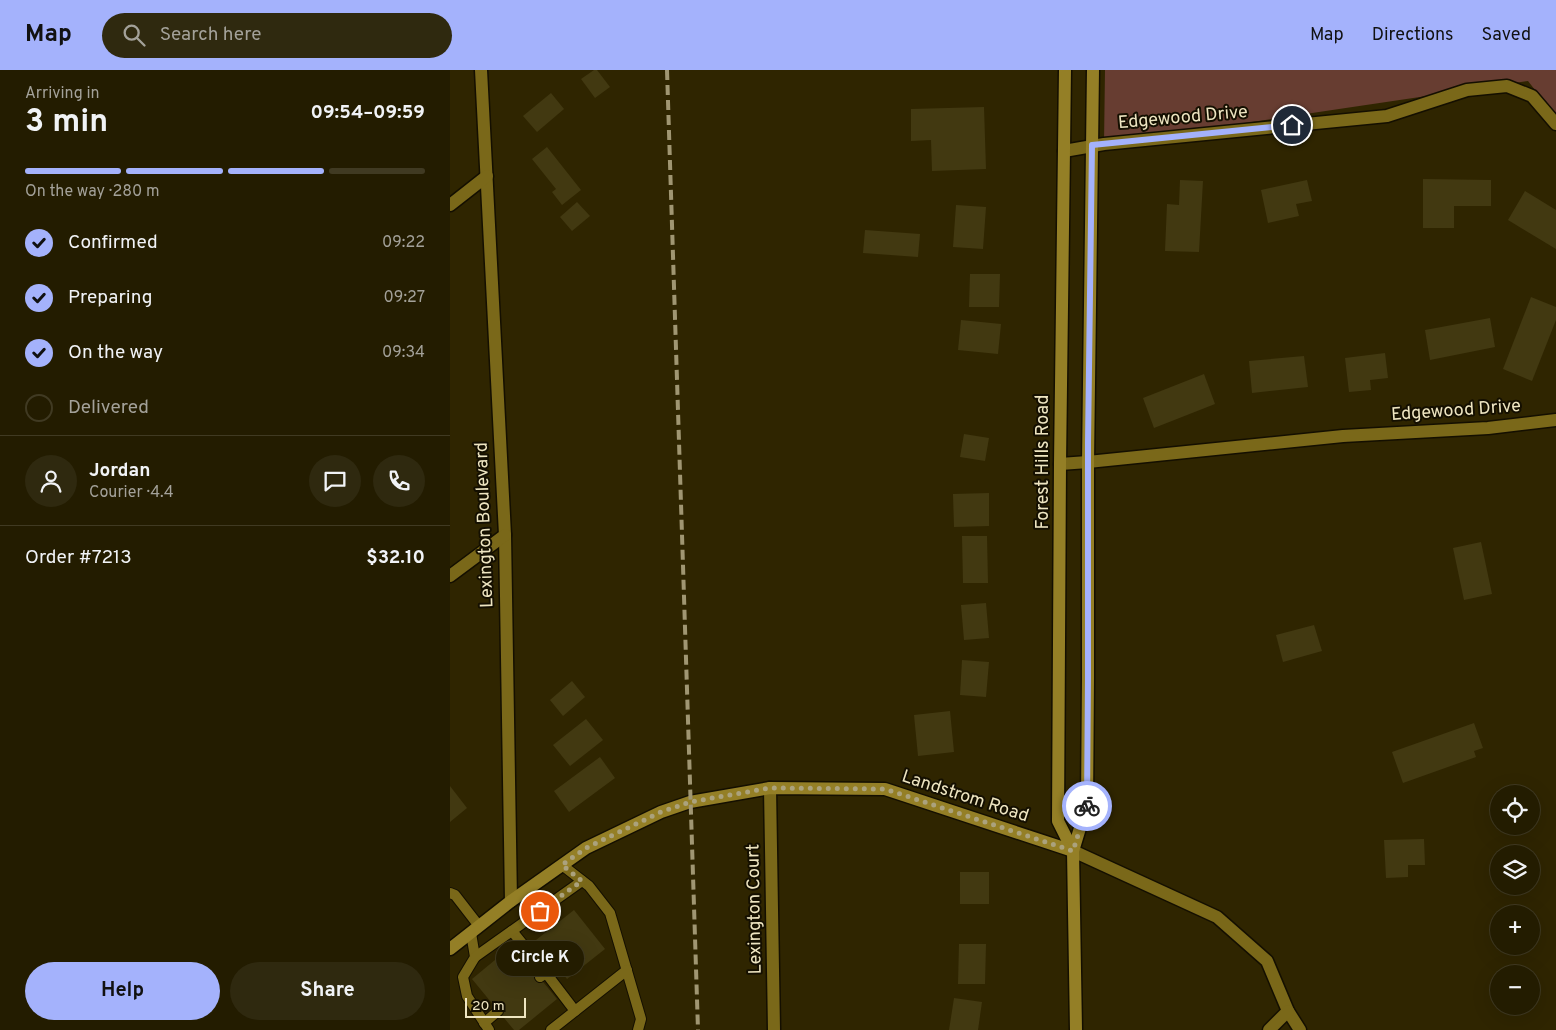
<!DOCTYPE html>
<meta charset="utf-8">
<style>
body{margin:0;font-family:Overpass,sans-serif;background:#2f290f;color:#f1f3f6;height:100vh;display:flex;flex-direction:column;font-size:19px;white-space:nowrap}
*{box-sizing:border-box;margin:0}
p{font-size:16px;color:#a3a199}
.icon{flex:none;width:28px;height:28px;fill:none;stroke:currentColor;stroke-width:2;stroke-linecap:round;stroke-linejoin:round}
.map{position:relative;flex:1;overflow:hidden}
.details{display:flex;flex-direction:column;background:#231c00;width:450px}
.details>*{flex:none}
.tools{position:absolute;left:1040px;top:715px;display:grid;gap:10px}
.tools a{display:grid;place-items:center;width:50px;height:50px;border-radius:50%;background:#231c00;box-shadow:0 5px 20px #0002,0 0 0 1px #403a22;font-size:25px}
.scale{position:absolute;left:15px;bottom:12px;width:61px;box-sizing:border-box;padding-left:5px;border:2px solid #eee5c1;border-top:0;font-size:14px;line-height:18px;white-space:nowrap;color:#eee5c1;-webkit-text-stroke:4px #140f00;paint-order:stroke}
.pin{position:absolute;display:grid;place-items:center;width:42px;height:42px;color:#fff;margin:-21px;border:2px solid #fff;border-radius:50%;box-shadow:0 1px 5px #0007}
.courier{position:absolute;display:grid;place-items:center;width:50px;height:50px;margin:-25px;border:4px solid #a4b2fc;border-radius:50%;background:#fff;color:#222;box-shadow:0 1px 6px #0007}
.bubble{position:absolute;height:35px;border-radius:18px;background:#231c00;box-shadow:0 5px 20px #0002,0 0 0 1px #403a22;font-size:16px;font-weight:700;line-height:35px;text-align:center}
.overview em{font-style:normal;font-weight:700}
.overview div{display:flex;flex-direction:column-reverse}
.overview{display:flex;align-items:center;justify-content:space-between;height:85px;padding:0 25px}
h1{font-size:32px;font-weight:700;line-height:38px}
.bar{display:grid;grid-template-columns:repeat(4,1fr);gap:8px 5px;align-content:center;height:60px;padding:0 25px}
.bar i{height:6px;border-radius:4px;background:#403a22}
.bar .active{background:#a4b2fc}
.bar p{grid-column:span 4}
.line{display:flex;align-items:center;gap:12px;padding:0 25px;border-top:1px solid #403a22}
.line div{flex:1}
.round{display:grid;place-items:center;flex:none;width:52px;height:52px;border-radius:26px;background:#2f290f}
ol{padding:0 25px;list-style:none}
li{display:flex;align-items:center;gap:15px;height:55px}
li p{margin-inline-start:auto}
li .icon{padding:5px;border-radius:50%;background:#a4b2fc;color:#111;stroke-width:4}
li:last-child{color:#a3a199}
li i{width:28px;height:28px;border:2px solid #403a22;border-radius:50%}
.cta{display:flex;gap:10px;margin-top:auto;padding:10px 25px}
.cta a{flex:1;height:58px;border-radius:30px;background:#a4b2fc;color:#111;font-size:20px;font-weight:700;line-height:58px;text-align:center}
.cta a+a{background:#2f290f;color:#f1f3f6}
header{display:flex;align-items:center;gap:30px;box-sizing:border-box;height:70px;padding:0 25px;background:#a4b2fc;color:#111}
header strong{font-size:24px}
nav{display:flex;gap:28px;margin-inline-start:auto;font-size:18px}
.search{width:350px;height:45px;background:#2f290f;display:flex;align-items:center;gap:12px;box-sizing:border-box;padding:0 18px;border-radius:28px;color:#a3a199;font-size:19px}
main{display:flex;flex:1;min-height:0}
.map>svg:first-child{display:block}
.green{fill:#673d31}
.building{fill:#423911}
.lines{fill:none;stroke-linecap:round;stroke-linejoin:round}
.lane-casing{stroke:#140f00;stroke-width:12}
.street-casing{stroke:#140f00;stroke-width:15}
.secondary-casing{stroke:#140f00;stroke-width:15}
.lane{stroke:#7a6819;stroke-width:10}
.street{stroke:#7a6819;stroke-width:12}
.secondary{stroke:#947f26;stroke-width:12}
.rail{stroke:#a09672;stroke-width:4;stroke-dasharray:10 5;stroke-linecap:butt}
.done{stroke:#aba27d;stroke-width:5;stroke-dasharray:0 9}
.route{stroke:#a4b2fc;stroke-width:6}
.labels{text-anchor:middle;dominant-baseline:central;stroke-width:4;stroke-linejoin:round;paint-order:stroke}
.street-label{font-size:18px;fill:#eee5c1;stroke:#140f00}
</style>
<header>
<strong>Map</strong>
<div class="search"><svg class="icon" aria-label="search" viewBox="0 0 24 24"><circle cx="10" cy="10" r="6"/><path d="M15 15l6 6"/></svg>Search here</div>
<nav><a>Map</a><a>Directions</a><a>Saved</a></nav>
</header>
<main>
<section class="details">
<div class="overview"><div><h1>3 min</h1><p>Arriving in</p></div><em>09:54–09:59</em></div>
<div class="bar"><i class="active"></i><i class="active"></i><i class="active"></i><i></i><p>On the way · 280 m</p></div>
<ol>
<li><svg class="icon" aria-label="check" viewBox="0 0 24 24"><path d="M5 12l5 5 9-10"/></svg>Confirmed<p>09:22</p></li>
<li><svg class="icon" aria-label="check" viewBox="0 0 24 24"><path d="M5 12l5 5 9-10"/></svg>Preparing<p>09:27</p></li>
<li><svg class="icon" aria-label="check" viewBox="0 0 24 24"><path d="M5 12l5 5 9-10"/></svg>On the way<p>09:34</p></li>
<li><i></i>Delivered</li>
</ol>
<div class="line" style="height:90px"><a class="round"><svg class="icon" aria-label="person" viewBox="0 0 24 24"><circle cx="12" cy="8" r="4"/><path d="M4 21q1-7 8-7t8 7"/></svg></a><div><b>Jordan</b><p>Courier · 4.4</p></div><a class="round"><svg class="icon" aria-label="chat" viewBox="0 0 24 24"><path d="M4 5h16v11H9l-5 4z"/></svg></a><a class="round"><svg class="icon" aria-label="phone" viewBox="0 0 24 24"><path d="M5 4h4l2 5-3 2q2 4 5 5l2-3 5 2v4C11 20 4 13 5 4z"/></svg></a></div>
<div class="line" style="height:65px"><div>Order #7213</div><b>$32.10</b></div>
<div class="cta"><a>Help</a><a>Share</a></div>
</section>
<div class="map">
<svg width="1106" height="960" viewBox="0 0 1106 960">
<rect width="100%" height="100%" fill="#2f2500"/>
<polygon class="green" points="655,0 1106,0 1106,47 1078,11 654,74"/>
<g class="building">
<polygon points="144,0 147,0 160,17 145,28 131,9"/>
<polygon points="101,23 114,39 87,62 73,46"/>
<polygon points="534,37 536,99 482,101 481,70 461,71 461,39"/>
<polygon points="97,77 131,120 112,135 102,122 106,119 82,89"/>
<polygon points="973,109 1041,110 1041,136 1004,136 1004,158 973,158"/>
<polygon points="730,110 753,111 749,182 715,181 717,134 729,135"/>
<polygon points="857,110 862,131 846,134 849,146 818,153 811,120"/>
<polygon points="1075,121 1106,140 1106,179 1058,150"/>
<polygon points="127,132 140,146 122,161 110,147"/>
<polygon points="506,135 536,137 533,179 503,177"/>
<polygon points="415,160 470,164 468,187 413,183"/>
<polygon points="520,204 550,204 549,237 519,237"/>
<polygon points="1081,227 1106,237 1106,250 1082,311 1053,299"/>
<polygon points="1040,248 1045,277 980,290 975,260"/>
<polygon points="511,250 551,254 548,284 508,280"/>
<polygon points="935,283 938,308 920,310 921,320 899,322 895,288"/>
<polygon points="854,286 858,317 802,323 799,291"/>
<polygon points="754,304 765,334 704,358 693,328"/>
<polygon points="514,364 539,368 535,391 510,387"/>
<polygon points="539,423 539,456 504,457 503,424"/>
<polygon points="512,466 537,466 538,513 513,513"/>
<polygon points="1031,472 1042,524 1014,530 1003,478"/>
<polygon points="536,533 539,568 514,570 511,535"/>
<polygon points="864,555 872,581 833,592 826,565"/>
<polygon points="512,590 539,592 536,627 510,625"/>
<polygon points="122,611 135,627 113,646 100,630"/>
<polygon points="500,641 504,682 468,686 464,645"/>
<polygon points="136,649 153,670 120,696 103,675"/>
<polygon points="1024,653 1033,678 1024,681 1026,687 953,713 942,682"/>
<polygon points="150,687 165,708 119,742 104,721"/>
<polygon points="0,716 17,738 0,752"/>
<polygon points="974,769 975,795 958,795 958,807 936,808 934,770"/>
<rect x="510" y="802" width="29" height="32"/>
<polygon points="124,840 155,879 117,909 86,870"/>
<polygon points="509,874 536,874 535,914 508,914"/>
<polygon points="63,875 107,929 69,960 64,960 22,909"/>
<polygon points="504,928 532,932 528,960 499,960"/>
</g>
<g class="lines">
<defs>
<g id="lane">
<polyline points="112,795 139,816 160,843 191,949 188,960"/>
<polyline points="0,823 5,825 29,856"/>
<polyline points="62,861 96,903 90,907"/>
<polyline points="21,863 25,887 13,907 17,926 39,960"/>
<polyline points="25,887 132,811"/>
<polyline points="96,903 125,941"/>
<polyline points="34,953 48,941"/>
<polyline points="101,960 177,900"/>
</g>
<g id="street">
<polyline points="31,0 55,465 61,831"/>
<polyline points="614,81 654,74 937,46 1017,20 1057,16 1082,26 1106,54"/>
<polyline points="0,135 37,106"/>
<polyline points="610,394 638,392 893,366 1038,358 1106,350"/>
<polyline points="0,506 55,465"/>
<polyline points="320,718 324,960"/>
<polyline points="623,781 767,847 817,891 838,941 850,960"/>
<polyline points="819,960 838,941"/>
</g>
<g id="secondary">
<polyline points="615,0 610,394 608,751 623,781"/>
<polyline points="0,879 61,831 136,778 211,742 240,732 320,718 435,719 623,781"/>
<polyline points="626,960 623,781 637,735 638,609 638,392 643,0"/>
</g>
</defs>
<use href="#lane" class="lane-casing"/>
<use href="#street" class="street-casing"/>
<use href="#secondary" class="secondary-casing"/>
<use href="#lane" class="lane"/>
<use href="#street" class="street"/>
<use href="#secondary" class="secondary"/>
<polyline class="rail" points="217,0 248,960"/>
</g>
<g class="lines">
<polyline class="done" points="90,841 132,811 112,795 136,778 211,742 240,732 320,718 435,719 623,781 637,736"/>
<polyline class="route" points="637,736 638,609 638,372 642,75 842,55"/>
</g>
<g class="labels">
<g class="street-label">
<text transform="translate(733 48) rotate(-5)">Edgewood Drive</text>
<text transform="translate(1006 341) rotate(-4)">Edgewood Drive</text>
<text transform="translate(593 392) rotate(-90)">Forest Hills Road</text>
<text transform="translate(35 455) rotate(-92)">Lexington Boulevard</text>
<text transform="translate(515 727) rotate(18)">Landstrom Road</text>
<text transform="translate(305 839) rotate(-91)">Lexington Court</text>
</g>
</g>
</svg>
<div class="tools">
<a><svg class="icon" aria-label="locate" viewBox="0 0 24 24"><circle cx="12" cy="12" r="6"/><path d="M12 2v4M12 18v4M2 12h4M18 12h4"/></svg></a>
<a><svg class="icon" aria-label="layers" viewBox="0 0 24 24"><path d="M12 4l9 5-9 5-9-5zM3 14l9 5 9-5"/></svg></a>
<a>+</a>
<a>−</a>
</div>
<div class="scale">20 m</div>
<div class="pin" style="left:90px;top:841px;background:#ea580c"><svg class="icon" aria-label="bag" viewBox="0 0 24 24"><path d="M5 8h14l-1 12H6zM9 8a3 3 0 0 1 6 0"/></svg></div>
<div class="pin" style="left:842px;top:55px;background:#1f2937"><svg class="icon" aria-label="home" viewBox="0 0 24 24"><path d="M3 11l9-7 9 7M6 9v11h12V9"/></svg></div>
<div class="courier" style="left:637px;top:736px"><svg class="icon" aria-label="bike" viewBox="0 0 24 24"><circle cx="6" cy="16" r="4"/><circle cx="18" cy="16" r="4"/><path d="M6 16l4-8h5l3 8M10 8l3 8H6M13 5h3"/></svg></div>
<div class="bubble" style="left:46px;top:871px;width:88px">Circle K</div>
</div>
</main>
